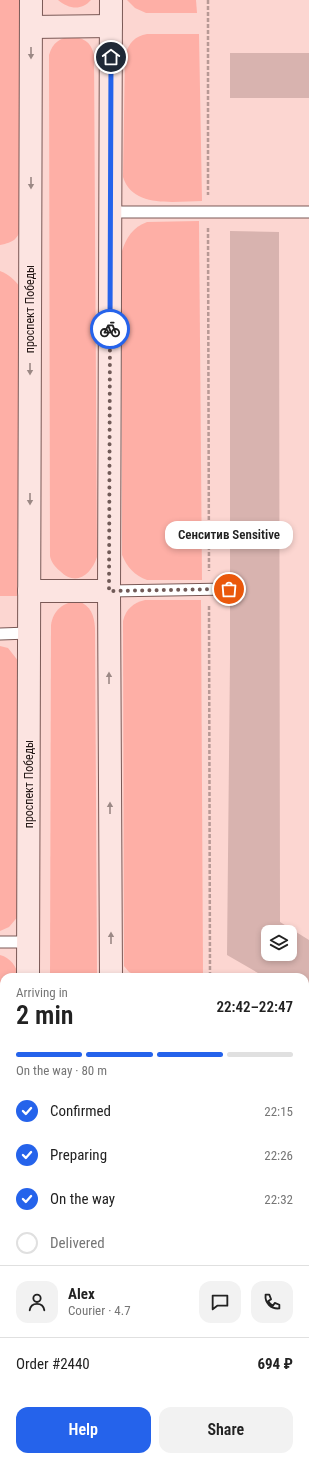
<!DOCTYPE html>
<meta charset="utf-8">
<style>
body{margin:0;font-family:"Roboto Condensed",sans-serif;background:#f2f2f2;color:#222;height:100vh;display:flex;flex-direction:column;font-size:15px;white-space:nowrap}
*{box-sizing:border-box;margin:0}
p{font-size:13px;color:#767676}
.icon{flex:none;width:22px;height:22px;fill:none;stroke:currentColor;stroke-width:2;stroke-linecap:round;stroke-linejoin:round}
.map{position:relative;flex:1;overflow:hidden}
.drawer{position:absolute;left:0px;top:973px;width:309px;height:488px;display:flex;flex-direction:column;background:#fff;border-radius:12px 12px 0 0;box-shadow:0 2px 6px #0003}
.drawer>*{flex:none}
.controls{position:absolute;left:261px;top:925px;display:grid;gap:8px}
.controls a{display:grid;place-items:center;width:36px;height:36px;border-radius:8px;background:#fff;box-shadow:0 2px 6px #0003;font-size:20px}
.pin{position:absolute;display:grid;place-items:center;width:34px;height:34px;color:#fff;margin:-17px;border:2px solid #fff;border-radius:50%;box-shadow:0 1px 4px #0007}
.courier{position:absolute;display:grid;place-items:center;width:40px;height:40px;margin:-20px;border:3px solid #2563eb;border-radius:50%;background:#fff;color:#222;box-shadow:0 1px 5px #0007}
.bubble{position:absolute;height:28px;border-radius:12px;background:#fff;box-shadow:0 2px 6px #0003;font-size:13px;font-weight:600;line-height:28px;text-align:center}
.summary em{font-style:normal;font-weight:600}
.summary div{display:flex;flex-direction:column-reverse}
.summary{display:flex;align-items:center;justify-content:space-between;height:68px;padding:0 16px}
h1{font-size:26px;font-weight:600;line-height:30px}
.bar{display:grid;grid-template-columns:repeat(4,1fr);gap:6px 4px;align-content:center;height:48px;padding:0 16px}
.bar i{height:5px;border-radius:3px;background:#e0e0e0}
.bar .selected{background:#2563eb}
.bar p{grid-column:span 4}
.line{display:flex;align-items:center;gap:10px;padding:0 16px;border-top:1px solid #e0e0e0}
.line div{flex:1}
.round{display:grid;place-items:center;flex:none;width:42px;height:42px;border-radius:12px;background:#f2f2f2}
ol{padding:0 16px;list-style:none}
li{display:flex;align-items:center;gap:12px;height:44px}
li p{margin-inline-start:auto}
li .icon{padding:4px;border-radius:50%;background:#2563eb;color:#fff;stroke-width:4}
li:last-child{color:#767676}
li i{width:22px;height:22px;border:2px solid #e0e0e0;border-radius:50%}
.primary-button{display:flex;gap:8px;margin-top:auto;padding:8px 16px}
.primary-button a{flex:1;height:46px;border-radius:12px;background:#2563eb;color:#fff;font-size:16px;font-weight:600;line-height:46px;text-align:center}
.primary-button a+a{background:#f2f2f2;color:#222}
.map>svg:first-child{display:block}
.green{fill:#feafa6}
.building{fill:#d8b3af;fill-rule:evenodd}
.lines{fill:none;stroke-linecap:round;stroke-linejoin:round}
.lane-casing{stroke:#7a5956;stroke-width:13}
.secondary-casing{stroke:#7a5956;stroke-width:24}
.path{stroke:#b79995;stroke-width:2.5;stroke-dasharray:4 2;stroke-linecap:butt}
.lane{stroke:#fff;stroke-width:11}
.secondary{stroke:#fce4e1;stroke-width:22}
.oneway{fill:#9b8885}
.done{stroke:#705a57;stroke-width:4;stroke-dasharray:0 7.2}
.route{stroke:#2563eb;stroke-width:5}
.labels{text-anchor:middle;dominant-baseline:central;stroke-width:3;stroke-linejoin:round;paint-order:stroke}
.street-label{font-size:12px;fill:#241715;stroke:#fee7e4}
</style>
<div class="map">
<svg width="309" height="1461" viewBox="0 0 309 1461">
<rect width="100%" height="100%" fill="#fcd6d1"/>
<g class="green">
<path d="M0 0H21L22 226C17 240 14 242 0 245Z"/>
<path d="M58 0H91C81 11 69 9 58 0Z"/>
<polygon points="127,0 196,0 197,13 146,13 135,8"/>
<path d="M147 34H199L202 201C176 201 133 209 123 177L125 55C129 43 135 36 147 34Z"/>
<path d="M72 36C85 39 91 42 94 55L97 557C91 575 76 587 60 571 55 567 51 562 50 556L49 55C53 42 60 38 72 36Z"/>
<path d="M199 221 202 580H147C135 576 127 567 122 555V251C126 238 133 227 147 222Z"/>
<path d="M0 271C8 274 15 280 20 287L17 596H0Z"/>
<path d="M145 600H201L203 977 137 976 129 972 124 966 123 621C126 609 133 603 145 600Z"/>
<path d="M78 601C91 606 94 615 95 628L97 977H50L51 625C53 610 64 602 78 601Z"/>
<polygon points="0,646 8,648 19,662 20,914 9,927 0,931"/>
<path d="M0 955C11 958 16 966 19 977H4V1124L0 1123Z"/>
<rect x="48" y="1457" width="49" height="4"/>
</g>
<g class="building">
<rect x="230" y="53" width="79" height="45"/>
<path d="M230 231 279 232 280 922 309 940V1003L305 1000V977H265L227 955 230 658ZM268 932H290V954H268Z"/>
<polygon points="305,1061 309,1061 309,1093 305,1092"/>
<rect x="305" y="1238" width="4" height="46"/>
<rect x="305" y="1396" width="4" height="45"/>
<rect x="210" y="1457" width="51" height="4"/>
</g>
<g class="lines">
<defs>
<g id="lane">
<polyline points="110,212 309,212"/>
<polyline points="109,591 229,589"/>
<polyline points="0,634 29,633"/>
<polyline points="0,942 29,942"/>
<polyline points="148,1457 148,1461"/>
</g>
<g id="secondary">
<polyline points="31,27 111,26"/>
<polyline points="29,591 109,591"/>
<polyline points="28,977 31,0"/>
<polyline points="111,977 109,591 111,0"/>
<polyline points="305,1173 309,1173"/>
<polyline points="0,1174 4,1174"/>
<polyline points="26,1461 26,1457"/>
<polyline points="113,1461 113,1457"/>
</g>
</defs>
<use href="#lane" class="lane-casing"/>
<use href="#secondary" class="secondary-casing"/>
<g class="path">
<polyline points="208,0 208,195"/>
<polyline points="208,228 209,571"/>
<polyline points="209,606 210,977"/>
<polyline points="0,1129 4,1129"/>
<polyline points="305,1136 309,1136"/>
<polyline points="0,1203 4,1203"/>
<polyline points="197,1457 197,1461"/>
</g>
<use href="#lane" class="lane"/>
<use href="#secondary" class="secondary"/>
</g>
<defs><path id="oneway-solid" d="M-6-.8H1V-3.2L6.5 0L1 3.2V.8H-6Z"/></defs>
<g class="oneway">
<use href="#oneway-solid" transform="translate(31 53) rotate(90)"/>
<use href="#oneway-solid" transform="translate(31 183) rotate(90)"/>
<use href="#oneway-solid" transform="translate(30 369) rotate(90)"/>
<use href="#oneway-solid" transform="translate(30 499) rotate(90)"/>
<use href="#oneway-solid" transform="translate(109 678) rotate(-90)"/>
<use href="#oneway-solid" transform="translate(110 808) rotate(-90)"/>
<use href="#oneway-solid" transform="translate(111 938) rotate(-90)"/>
</g>
<g class="lines">
<polyline class="done" points="110,329 109,591 229,589"/>
<polyline class="route" points="110,329 111,57"/>
</g>
<g class="labels">
<g class="street-label">
<text transform="translate(30 309) rotate(-90)">проспект Победы</text>
<text transform="translate(29 784) rotate(-90)">проспект Победы</text>
</g>
</g>
</svg>
<div class="controls">
<a><svg class="icon" aria-label="layers" viewBox="0 0 24 24"><path d="M12 4l9 5-9 5-9-5zM3 14l9 5 9-5"/></svg></a>
</div>
<div class="pin" style="left:229px;top:589px;background:#ea580c"><svg class="icon" aria-label="bag" viewBox="0 0 24 24"><path d="M5 8h14l-1 12H6zM9 8a3 3 0 0 1 6 0"/></svg></div>
<div class="pin" style="left:111px;top:57px;background:#1f2937"><svg class="icon" aria-label="home" viewBox="0 0 24 24"><path d="M3 11l9-7 9 7M6 9v11h12V9"/></svg></div>
<div class="courier" style="left:110px;top:329px"><svg class="icon" aria-label="bike" viewBox="0 0 24 24"><circle cx="6" cy="16" r="4"/><circle cx="18" cy="16" r="4"/><path d="M6 16l4-8h5l3 8M10 8l3 8H6M13 5h3"/></svg></div>
<div class="bubble" style="left:165px;top:521px;width:128px">Сенситив Sensitive</div>
<section class="drawer">
<div class="summary"><div><h1>2 min</h1><p>Arriving in</p></div><em>22:42–22:47</em></div>
<div class="bar"><i class="selected"></i><i class="selected"></i><i class="selected"></i><i></i><p>On the way · 80 m</p></div>
<ol>
<li><svg class="icon" aria-label="check" viewBox="0 0 24 24"><path d="M5 12l5 5 9-10"/></svg>Confirmed<p>22:15</p></li>
<li><svg class="icon" aria-label="check" viewBox="0 0 24 24"><path d="M5 12l5 5 9-10"/></svg>Preparing<p>22:26</p></li>
<li><svg class="icon" aria-label="check" viewBox="0 0 24 24"><path d="M5 12l5 5 9-10"/></svg>On the way<p>22:32</p></li>
<li><i></i>Delivered</li>
</ol>
<div class="line" style="height:72px"><a class="round"><svg class="icon" aria-label="person" viewBox="0 0 24 24"><circle cx="12" cy="8" r="4"/><path d="M4 21q1-7 8-7t8 7"/></svg></a><div><b>Alex</b><p>Courier · 4.7</p></div><a class="round"><svg class="icon" aria-label="chat" viewBox="0 0 24 24"><path d="M4 5h16v11H9l-5 4z"/></svg></a><a class="round"><svg class="icon" aria-label="phone" viewBox="0 0 24 24"><path d="M5 4h4l2 5-3 2q2 4 5 5l2-3 5 2v4C11 20 4 13 5 4z"/></svg></a></div>
<div class="line" style="height:52px"><div>Order #2440</div><b>694 ₽</b></div>
<div class="primary-button"><a>Help</a><a>Share</a></div>
</section>
</div>
